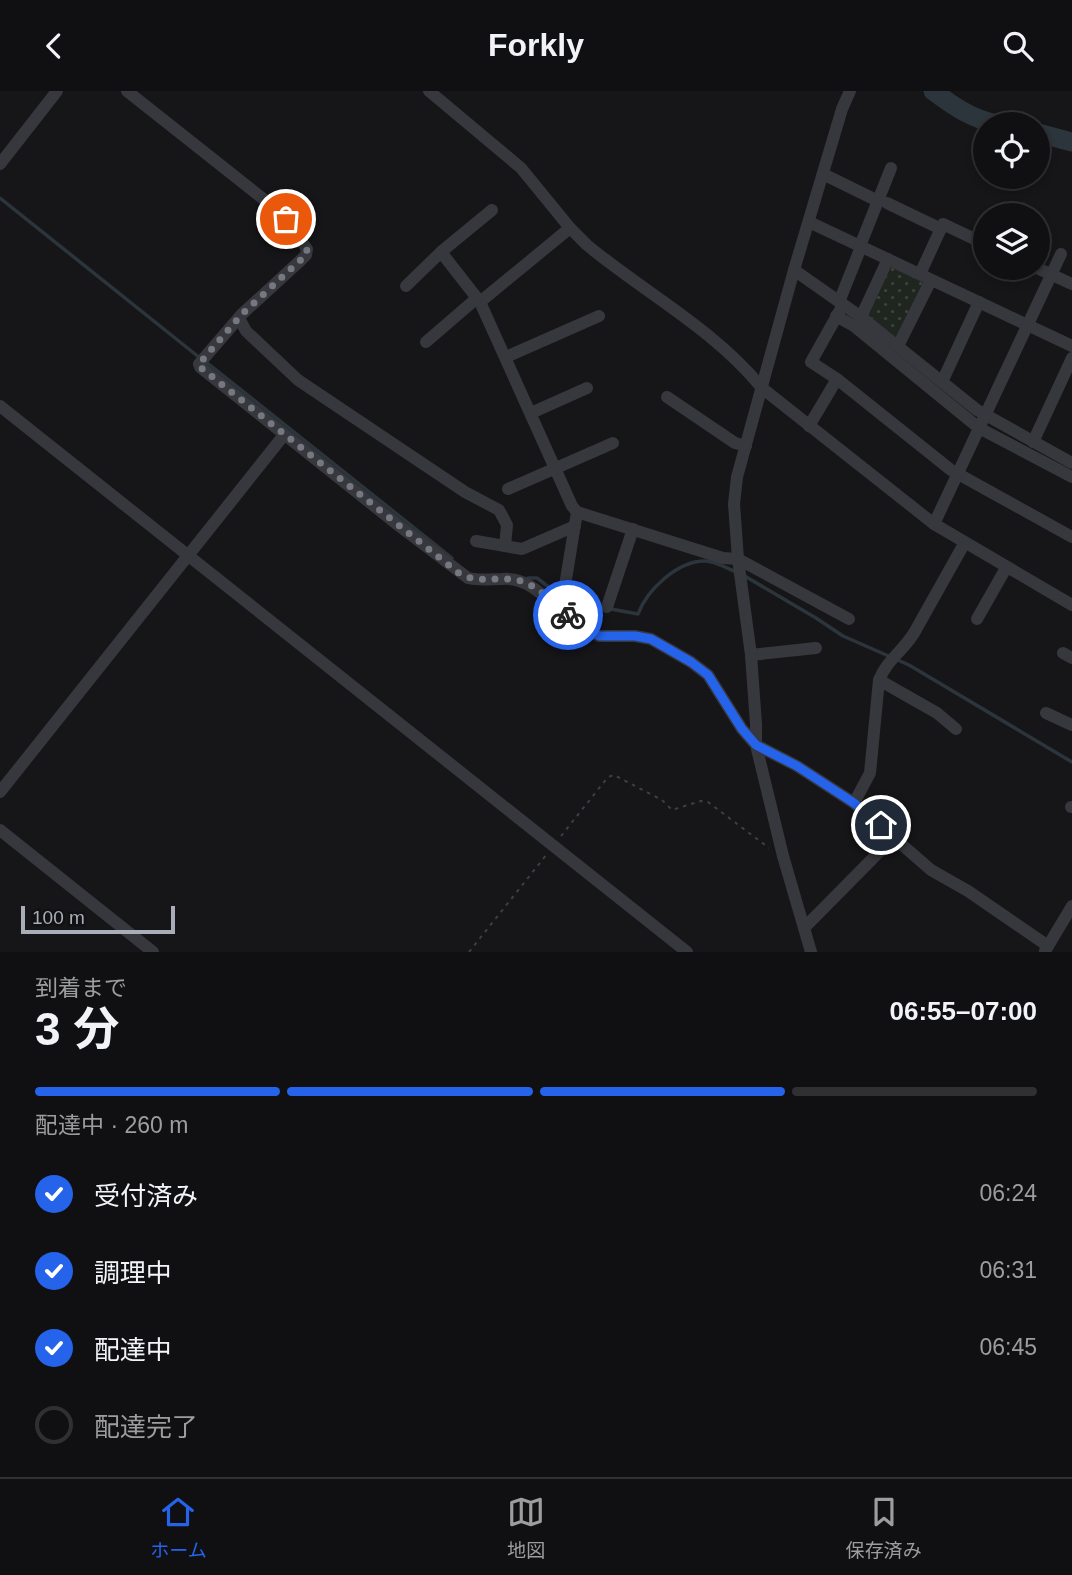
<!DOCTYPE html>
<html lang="ja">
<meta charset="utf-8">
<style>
body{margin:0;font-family:Arial,"Noto Sans JP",sans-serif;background:#1e1e20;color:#f1f3f6;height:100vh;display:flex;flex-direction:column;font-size:26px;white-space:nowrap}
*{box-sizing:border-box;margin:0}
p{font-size:23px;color:#9c9d9f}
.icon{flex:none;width:38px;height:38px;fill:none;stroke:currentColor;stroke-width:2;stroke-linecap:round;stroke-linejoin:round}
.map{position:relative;height:861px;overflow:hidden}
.drawer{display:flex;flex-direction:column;background:#101012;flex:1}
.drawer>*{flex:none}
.controls{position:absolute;left:973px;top:21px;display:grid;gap:14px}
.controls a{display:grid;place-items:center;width:77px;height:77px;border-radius:50%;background:#101012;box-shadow:0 4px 10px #0003,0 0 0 2px #303032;font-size:35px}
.scale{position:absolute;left:21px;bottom:18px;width:154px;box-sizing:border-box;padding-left:7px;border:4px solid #a8adb8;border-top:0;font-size:19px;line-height:24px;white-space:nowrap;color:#a8adb8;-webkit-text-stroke:5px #111113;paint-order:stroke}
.pin{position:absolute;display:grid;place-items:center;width:60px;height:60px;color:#fff;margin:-30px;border:4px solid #fff;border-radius:50%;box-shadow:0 2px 7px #0007}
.courier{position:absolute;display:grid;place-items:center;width:70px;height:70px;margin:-35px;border:5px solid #2563eb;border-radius:50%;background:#fff;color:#222;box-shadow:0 2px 9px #0007}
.summary em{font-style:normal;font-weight:700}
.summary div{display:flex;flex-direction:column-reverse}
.summary{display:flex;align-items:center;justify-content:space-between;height:119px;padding:0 35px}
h1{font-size:46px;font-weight:700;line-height:52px}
.bar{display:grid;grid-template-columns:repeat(4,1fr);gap:10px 7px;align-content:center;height:84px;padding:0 35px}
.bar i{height:9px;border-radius:5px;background:#303032}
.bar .current{background:#2563eb}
.bar p{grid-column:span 4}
ol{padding:0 35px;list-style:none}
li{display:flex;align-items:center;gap:21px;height:77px}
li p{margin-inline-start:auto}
li .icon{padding:7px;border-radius:50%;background:#2563eb;color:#fff;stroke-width:4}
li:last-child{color:#9c9d9f}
li i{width:38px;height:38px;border:4px solid #303032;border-radius:50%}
header{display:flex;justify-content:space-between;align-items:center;height:91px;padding:0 35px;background:#101012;font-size:32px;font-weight:700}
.tab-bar{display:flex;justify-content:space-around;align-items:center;height:98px;border-top:2px solid #303032;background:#101012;font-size:19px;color:#9c9d9f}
.tab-bar a{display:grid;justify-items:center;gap:4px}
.tab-bar .current{color:#2563eb}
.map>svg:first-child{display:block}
.park{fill:url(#park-dots)}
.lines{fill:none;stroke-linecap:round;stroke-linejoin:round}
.stream{stroke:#2c353c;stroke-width:3.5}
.river{stroke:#2c353c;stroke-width:19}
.path{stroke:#3d3f44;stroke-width:2;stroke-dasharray:3.5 5;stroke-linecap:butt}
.minor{stroke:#37383d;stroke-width:12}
.done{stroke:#757880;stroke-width:7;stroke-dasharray:0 12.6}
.route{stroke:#2563eb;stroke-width:9}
</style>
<header><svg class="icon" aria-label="back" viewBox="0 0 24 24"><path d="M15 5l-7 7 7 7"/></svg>Forkly<svg class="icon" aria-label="search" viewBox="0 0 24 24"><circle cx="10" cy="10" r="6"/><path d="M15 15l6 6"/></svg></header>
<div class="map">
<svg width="1072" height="861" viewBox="0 0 1072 861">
<defs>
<pattern id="park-dots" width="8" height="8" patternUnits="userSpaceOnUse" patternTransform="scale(1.75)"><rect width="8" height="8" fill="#1e261f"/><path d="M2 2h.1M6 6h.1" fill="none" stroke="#3c433d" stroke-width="1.8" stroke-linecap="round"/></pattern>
</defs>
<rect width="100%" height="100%" fill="#161618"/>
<polygon class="park" points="893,174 922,189 924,194 898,248 866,223 888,176"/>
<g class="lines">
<g class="stream">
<polyline points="0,107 200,267"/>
<polyline points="206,271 452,467"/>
<polyline points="743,484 816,527 843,545 909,574 1072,671"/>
<polyline points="528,487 537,487 560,505"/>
<polyline points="567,508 603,517"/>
<path d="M611 518 638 523C647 499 677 470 705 470 715 470 726 477 736 481"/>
</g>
<g class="river">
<path d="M933 0C953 15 972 28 997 33"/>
<polyline points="1038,42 1072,51"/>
</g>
<g class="path">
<polyline points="561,745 608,686 614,684 662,709 672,719 701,710 708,711 769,757"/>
<polyline points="469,861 547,763"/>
</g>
<g class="minor">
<path d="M127 0 281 122 307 158 306 164 301 169 242 223 199 273 200 276 398 434 468 487C480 490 491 488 502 488 528 486 542 505 561 519L577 421"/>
<path d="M429 0 521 77 570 137 587 154C645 202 714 238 762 297L934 433 1072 514"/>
<polyline points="0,73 57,0"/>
<polyline points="823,83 878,110"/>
<polyline points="887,112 941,138"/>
<polyline points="809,131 1072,255"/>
<polyline points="570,137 480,211 572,415 577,421 723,467 738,468 849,528"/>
<polyline points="860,155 891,77"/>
<polyline points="441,161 492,119"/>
<polyline points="1037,177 1072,193"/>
<polyline points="794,179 861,226 977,319 1072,372"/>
<polyline points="920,183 943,133 985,153"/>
<polyline points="406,195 441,161 480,211"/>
<polyline points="839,211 861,156"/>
<polyline points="843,214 811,271 837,288 951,379 1072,446"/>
<polyline points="836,225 854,235 979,337 1072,386"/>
<polyline points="861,226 888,168"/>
<polyline points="239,227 246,240 298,289 465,401 499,419 507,434 505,455"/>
<polyline points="426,251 477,207"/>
<polyline points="898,255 931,189"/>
<polyline points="506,266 599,225"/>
<polyline points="942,291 979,211"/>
<polyline points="667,306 735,352 746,355"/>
<polyline points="0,315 687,861"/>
<polyline points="531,322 587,297"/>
<polyline points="809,335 837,288"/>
<polyline points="1033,351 1072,267"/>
<polyline points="508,398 613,352"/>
<polyline points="934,433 1061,163"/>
<polyline points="476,450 522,458 575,435"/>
<polyline points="607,516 633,438"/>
<polyline points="561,519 599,545 635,545 651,548 691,571 708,584 742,638 756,654 797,675 854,712 931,779 968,800 1048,855"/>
<polyline points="977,528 1006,477"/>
<polyline points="1063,562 1072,567"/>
<polyline points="751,564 816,557"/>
<path d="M879 589C887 569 903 560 914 542L964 453"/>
<polyline points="1046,622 1072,634"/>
<polyline points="0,701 284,344"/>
<polyline points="854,712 870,682 879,589 937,622 956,638"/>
<polyline points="1071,716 1072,716"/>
<polyline points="0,739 153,861"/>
<polyline points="804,837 894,746"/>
<polyline points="1045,860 1072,815"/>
<polyline points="811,861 783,765 756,654 756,633 751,564 738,468 734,413 737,386 794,179 842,18 850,0"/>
</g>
</g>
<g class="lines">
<path class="done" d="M286 128 307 158 306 164 242 223 199 273 200 276 460 483C481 494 502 483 524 491 541 498 554 513 568 524"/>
<polyline class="route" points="568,524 599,545 635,545 651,548 691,571 708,584 742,638 756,654 797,675 854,712 881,734"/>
</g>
</svg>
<div class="controls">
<a><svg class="icon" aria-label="locate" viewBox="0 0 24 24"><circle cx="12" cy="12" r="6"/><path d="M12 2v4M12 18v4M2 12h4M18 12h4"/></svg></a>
<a><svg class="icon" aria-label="layers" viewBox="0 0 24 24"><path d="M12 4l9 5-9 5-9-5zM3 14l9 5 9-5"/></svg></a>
</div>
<div class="scale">100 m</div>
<div class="pin" style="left:286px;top:128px;background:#ea580c"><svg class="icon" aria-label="bag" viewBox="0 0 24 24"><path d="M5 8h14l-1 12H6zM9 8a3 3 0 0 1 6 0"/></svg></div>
<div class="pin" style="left:881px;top:734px;background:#1f2937"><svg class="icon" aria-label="home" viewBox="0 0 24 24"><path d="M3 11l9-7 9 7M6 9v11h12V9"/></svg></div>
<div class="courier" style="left:568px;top:524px"><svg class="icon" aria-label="bike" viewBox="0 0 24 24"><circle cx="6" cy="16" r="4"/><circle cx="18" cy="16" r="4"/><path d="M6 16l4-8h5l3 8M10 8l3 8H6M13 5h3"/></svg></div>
</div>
<section class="drawer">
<div class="summary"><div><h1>3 分</h1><p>到着まで</p></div><em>06:55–07:00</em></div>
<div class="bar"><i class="current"></i><i class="current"></i><i class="current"></i><i></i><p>配達中 · 260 m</p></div>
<ol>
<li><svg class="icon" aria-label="check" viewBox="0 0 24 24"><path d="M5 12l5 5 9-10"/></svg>受付済み<p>06:24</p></li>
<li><svg class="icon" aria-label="check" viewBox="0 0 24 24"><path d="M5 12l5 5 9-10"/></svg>調理中<p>06:31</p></li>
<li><svg class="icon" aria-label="check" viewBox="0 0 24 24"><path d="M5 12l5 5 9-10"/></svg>配達中<p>06:45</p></li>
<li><i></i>配達完了</li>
</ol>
</section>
<nav class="tab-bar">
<a class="current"><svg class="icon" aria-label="home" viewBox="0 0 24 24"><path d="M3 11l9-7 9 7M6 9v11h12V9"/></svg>ホーム</a>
<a><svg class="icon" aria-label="map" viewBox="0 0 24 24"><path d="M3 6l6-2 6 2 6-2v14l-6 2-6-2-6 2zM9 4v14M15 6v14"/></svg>地図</a>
<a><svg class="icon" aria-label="saved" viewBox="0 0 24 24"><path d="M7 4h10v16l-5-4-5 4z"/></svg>保存済み</a>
</nav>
